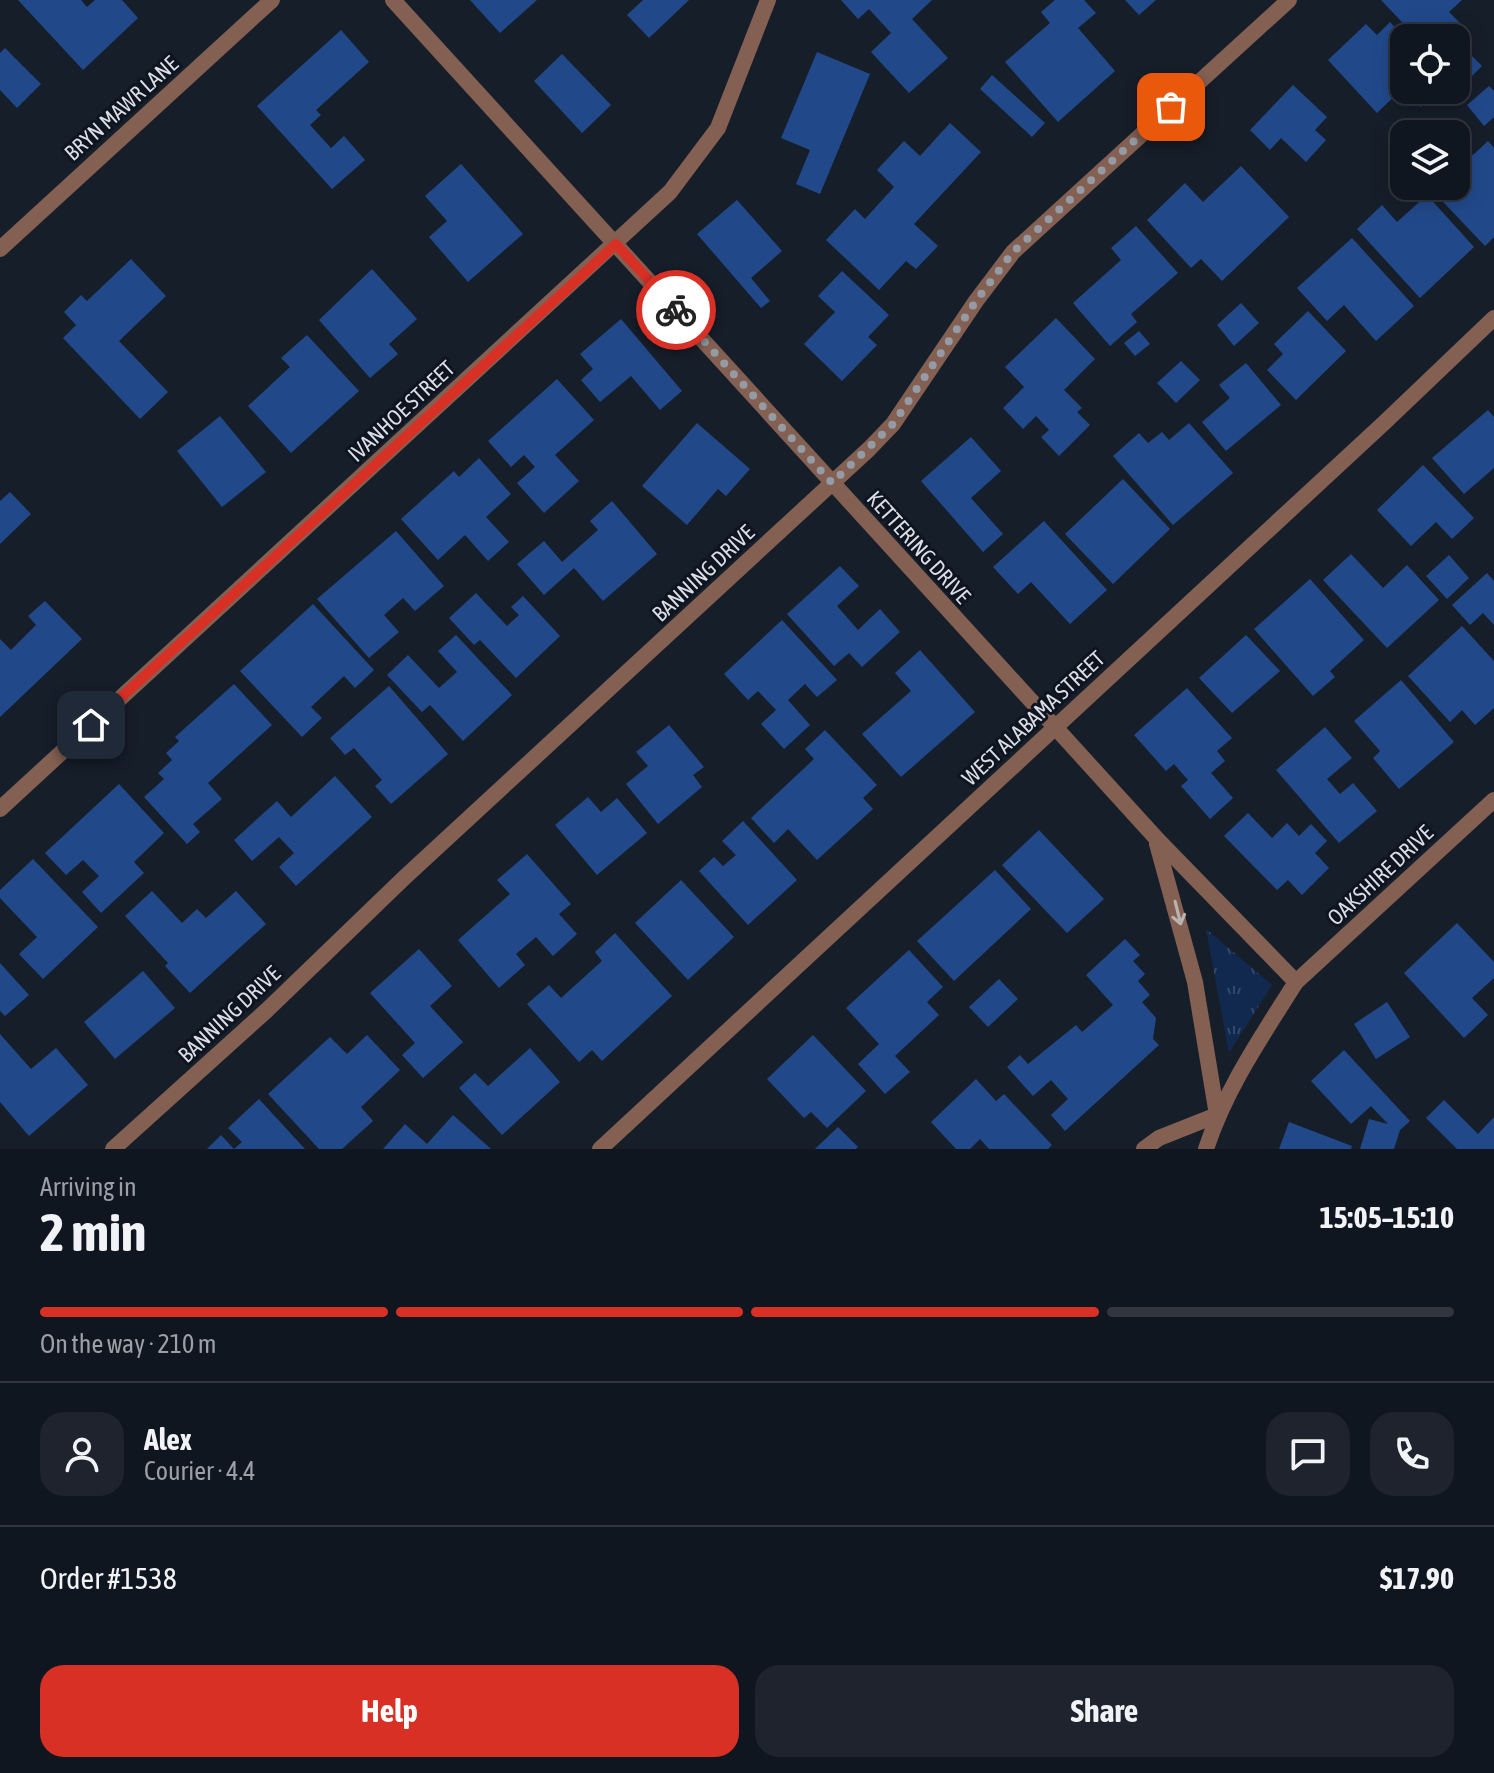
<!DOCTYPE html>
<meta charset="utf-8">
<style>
body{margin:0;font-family:"Asap Condensed",sans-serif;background:#1e232d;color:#f1f3f6;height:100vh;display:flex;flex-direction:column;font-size:30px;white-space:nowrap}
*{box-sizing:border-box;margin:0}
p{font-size:26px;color:#9c9fa5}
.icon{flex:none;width:44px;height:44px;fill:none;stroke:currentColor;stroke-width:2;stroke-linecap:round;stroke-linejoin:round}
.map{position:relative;height:1149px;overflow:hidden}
.drawer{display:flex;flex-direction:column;background:#101620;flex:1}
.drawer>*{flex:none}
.buttons{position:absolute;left:1390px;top:24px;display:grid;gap:16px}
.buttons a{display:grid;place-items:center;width:80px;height:80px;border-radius:16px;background:#101620;box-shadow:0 4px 20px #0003,0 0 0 2px #30353e;font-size:40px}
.pin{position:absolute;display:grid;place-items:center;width:68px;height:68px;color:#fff;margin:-34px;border-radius:16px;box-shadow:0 4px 12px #0006}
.courier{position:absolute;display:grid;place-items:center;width:80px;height:80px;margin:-40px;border:6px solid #d93025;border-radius:50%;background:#fff;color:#222;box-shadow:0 2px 10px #0007}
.head em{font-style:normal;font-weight:700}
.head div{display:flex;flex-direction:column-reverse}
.head{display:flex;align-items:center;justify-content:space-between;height:136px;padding:0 40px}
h1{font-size:52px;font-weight:700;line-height:60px}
.bar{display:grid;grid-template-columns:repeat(4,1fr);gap:12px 8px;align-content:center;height:96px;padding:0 40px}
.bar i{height:10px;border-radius:6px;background:#30353e}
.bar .on{background:#d93025}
.bar p{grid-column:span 4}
.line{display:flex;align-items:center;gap:20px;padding:0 40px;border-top:2px solid #30353e}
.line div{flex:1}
.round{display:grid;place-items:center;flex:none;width:84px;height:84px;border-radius:24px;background:#1e232d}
.button{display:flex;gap:16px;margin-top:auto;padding:16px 40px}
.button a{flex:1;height:92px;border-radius:24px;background:#d93025;color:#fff;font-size:32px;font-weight:700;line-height:92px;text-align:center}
.button a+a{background:#1e232d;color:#f1f3f6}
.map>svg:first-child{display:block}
.grass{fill:url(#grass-tufts)}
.building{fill:#21498a}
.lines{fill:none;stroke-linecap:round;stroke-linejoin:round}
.minor{stroke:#846052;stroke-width:16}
.tertiary{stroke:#846052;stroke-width:16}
.oneway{stroke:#bbb2b3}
.done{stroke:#959ba5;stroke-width:8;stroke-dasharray:0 14.4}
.route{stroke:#d93025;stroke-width:10}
.labels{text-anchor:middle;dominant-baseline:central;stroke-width:6;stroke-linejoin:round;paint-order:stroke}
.street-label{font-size:22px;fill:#d9dee7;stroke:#0e1520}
</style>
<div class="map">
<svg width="1494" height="1149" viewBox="0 0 1494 1149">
<defs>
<pattern id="grass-tufts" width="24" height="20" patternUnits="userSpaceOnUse" patternTransform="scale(2)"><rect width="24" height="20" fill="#12294f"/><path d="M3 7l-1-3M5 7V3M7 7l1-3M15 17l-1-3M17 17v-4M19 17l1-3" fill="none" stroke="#344868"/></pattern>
</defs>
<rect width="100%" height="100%" fill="#161e2a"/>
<polygon class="grass" points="1206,929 1272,985 1229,1053"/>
<g class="building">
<polygon points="18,0 81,0 87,7 95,0 122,0 138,18 83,70"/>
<polygon points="470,0 537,0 500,33"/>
<polygon points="643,0 689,0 649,38 627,15"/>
<polygon points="841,0 932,0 912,19 948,58 909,93 871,52 891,33 869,9 858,19"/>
<polygon points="1055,0 1084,0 1096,13 1078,28 1115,71 1058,122 1005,62 1050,23 1041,12"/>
<polygon points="1125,0 1156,0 1139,15"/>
<polygon points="1381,0 1462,0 1449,12 1466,29 1457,38 1417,38"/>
<polygon points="1390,22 1404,37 1404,87 1377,113 1328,60 1366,24 1377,35"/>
<polygon points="341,30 369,62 316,110 321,115 310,125 331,148 344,136 365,160 332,189 257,106"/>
<polygon points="1456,40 1482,66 1463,85 1456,78"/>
<polygon points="5,48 41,84 17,108 0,90 0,53"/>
<polygon points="817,52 870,74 820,194 796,184 810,150 781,138"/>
<polygon points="562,54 611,105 582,133 534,81"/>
<polygon points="992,75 1045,123 1032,137 980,89"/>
<polygon points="1293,85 1327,117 1315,130 1326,140 1306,162 1281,138 1270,150 1250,130"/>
<polygon points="1489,86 1494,91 1494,117 1484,126 1467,105"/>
<polygon points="1405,90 1439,90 1421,107"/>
<polygon points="950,123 981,152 914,224 938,246 916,269 906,261 879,290 826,240 855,209 865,219 894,187 877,170 904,141 920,156"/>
<polygon points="1456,137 1473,155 1488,141 1494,148 1494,237 1485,246 1428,186 1456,186"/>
<polygon points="461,164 523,234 468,282 429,237 447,221 425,196"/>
<polygon points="1241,166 1289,217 1222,281 1201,259 1191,268 1147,220 1185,183 1203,202"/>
<polygon points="1427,195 1474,247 1420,298 1357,229 1382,205 1397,222"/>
<polygon points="737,200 782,251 751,278 770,301 761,308 697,234"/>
<polygon points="1136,226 1178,273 1131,314 1137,322 1110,346 1073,303 1121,260 1111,248"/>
<polygon points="1352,238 1414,306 1376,341 1344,305 1327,321 1297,288"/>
<polygon points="131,259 166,296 119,341 168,392 140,419 63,338 76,325 64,312 81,295 87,301"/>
<polygon points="372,269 417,319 389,344 398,354 370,378 319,320"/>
<polygon points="842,271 889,315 868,337 877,345 842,381 804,344 835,312 818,296"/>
<polygon points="1241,303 1259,323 1234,346 1217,325"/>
<polygon points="1308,311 1346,351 1296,400 1267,370 1283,354 1274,344"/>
<polygon points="1056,318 1095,359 1064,390 1082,408 1077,412 1090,425 1059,456 1041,437 1049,430 1036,416 1023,429 1003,408 1024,387 1005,367"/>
<polygon points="621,319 682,391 660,410 631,376 600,402 581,380 593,369 580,354"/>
<polygon points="1139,331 1150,344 1135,356 1124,343"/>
<polygon points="307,335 359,391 291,453 248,406 290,367 281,358"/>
<polygon points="1181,361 1200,380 1176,403 1157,383"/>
<polygon points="1246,363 1281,405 1226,451 1202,422 1230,398 1219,385"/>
<polygon points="557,379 594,420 555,455 579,481 544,513 517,483 535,467 524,455 511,467 488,441"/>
<polygon points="1488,410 1494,417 1494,468 1464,494 1432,458"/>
<polygon points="220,416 266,472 222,507 177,451"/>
<polygon points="697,423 750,469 726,496 718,489 687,525 642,486"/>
<polygon points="1189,423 1233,473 1173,525 1113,456 1139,433 1148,443 1162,432 1169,440"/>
<polygon points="971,437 1001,471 971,498 1003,534 983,552 921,481"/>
<polygon points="479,458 511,494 486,517 509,542 488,561 465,535 438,560 401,519 454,471 459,477"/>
<polygon points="1423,465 1474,518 1452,539 1436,522 1411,546 1377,510"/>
<polygon points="1123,479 1170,529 1113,584 1065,534"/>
<polygon points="10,492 31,514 0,544 0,501"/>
<polygon points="612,501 657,554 603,601 574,568 544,595 517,564 544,541 562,562 598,530 590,521"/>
<polygon points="1044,521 1107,590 1070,624 1031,582 1018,594 993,567"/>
<polygon points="396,531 444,586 415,611 403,598 384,615 399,632 369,658 317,599"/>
<polygon points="1351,554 1383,588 1407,565 1439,600 1387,648 1323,580"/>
<polygon points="1449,555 1469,578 1447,599 1426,576"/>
<polygon points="840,566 859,586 837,606 858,630 880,609 900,632 862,667 849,653 834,666 787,614"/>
<polygon points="1487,573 1494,581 1494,625 1483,613 1470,625 1452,605"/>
<polygon points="1310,579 1364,640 1330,671 1335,677 1313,696 1254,629"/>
<polygon points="476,593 507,626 519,615 511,607 523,596 560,636 516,678 480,640 474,645 449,618"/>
<polygon points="45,601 82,639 0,717 0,639 11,650 36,625 28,616"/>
<polygon points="313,604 374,670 355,688 344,676 311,707 322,718 302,737 240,671"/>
<polygon points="782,620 837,680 817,697 805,684 788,700 810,725 784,749 761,724 776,710 758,691 748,700 724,674"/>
<polygon points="1462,626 1494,661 1494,708 1475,725 1462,710 1450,722 1408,676"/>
<polygon points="456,635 512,695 463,741 430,705 422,712 387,675 408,655 439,688 457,672 438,651"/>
<polygon points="1246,635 1280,671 1232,713 1199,678"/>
<polygon points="920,650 975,712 901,777 862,734 911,691 895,673"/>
<polygon points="1401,680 1454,742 1399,789 1373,758 1380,751 1354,721"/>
<polygon points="234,684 272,725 208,783 222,799 193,824 200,832 187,844 144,797 164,779 158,773 172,760 166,753 179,741 175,737"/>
<polygon points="389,686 448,754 391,804 375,786 382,780 354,748 345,755 330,738"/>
<polygon points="1187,688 1232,738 1217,751 1225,761 1211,773 1233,798 1210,819 1181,786 1188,780 1174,764 1166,771 1134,735"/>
<polygon points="669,725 704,767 693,775 702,787 658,824 626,784 648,766 636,752"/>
<polygon points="1325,727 1352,758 1327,779 1340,794 1353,783 1377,811 1339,843 1276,770"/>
<polygon points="825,730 877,785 863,798 873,809 817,860 788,829 774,843 751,818 814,759 805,749"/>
<polygon points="335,776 372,817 296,886 279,867 294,853 279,837 252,861 234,840 277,801 291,817"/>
<polygon points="119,784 164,833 134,862 144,873 101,913 82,892 99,876 83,860 66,875 45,853"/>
<polygon points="588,797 601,812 617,798 647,833 597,875 555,825"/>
<polygon points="1248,813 1272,838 1287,823 1299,836 1311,824 1327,841 1315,853 1329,868 1302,895 1288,880 1277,890 1224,836"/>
<polygon points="743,821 797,880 748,925 699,871 714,857 723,866 736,855 722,841"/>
<polygon points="1039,830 1104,899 1067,933 1002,865"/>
<polygon points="527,854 571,904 559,914 577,934 553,956 536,937 516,954 525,965 499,988 458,940 510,894 497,880"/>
<polygon points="33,859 98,927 43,979 19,954 37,937 0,898 0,890"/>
<polygon points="995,870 1031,909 954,981 917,941"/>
<polygon points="681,880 734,937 688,980 635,923"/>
<polygon points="152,891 182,923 197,909 206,918 236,891 266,924 190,993 165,966 168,963 125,916"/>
<polygon points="1457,923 1494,962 1494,978 1472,998 1488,1015 1464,1038 1404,973"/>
<polygon points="615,933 672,996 602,1061 592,1050 579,1062 527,1004 549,985 561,998 602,961 595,952"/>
<polygon points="1125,939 1140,955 1133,961 1145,974 1138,981 1150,995 1142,1002 1156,1018 1153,1039 1159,1045 1065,1131 1051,1115 1068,1099 1051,1080 1033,1096 1007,1067 1020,1055 1028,1064 1076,1025 1082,1032 1113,1005 1086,975"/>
<polygon points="419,949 452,986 430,1006 463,1042 423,1078 402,1055 415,1043 370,993"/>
<polygon points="909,950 943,987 927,1002 939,1015 895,1056 910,1072 885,1094 858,1064 879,1044 846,1008"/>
<polygon points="0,963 29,995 5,1016 0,1011"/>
<polygon points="143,971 175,1008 115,1059 84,1022"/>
<polygon points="999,979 1018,999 988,1027 969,1007"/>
<polygon points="1387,1002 1410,1037 1376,1059 1354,1024"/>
<polygon points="0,1034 31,1069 56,1048 88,1085 29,1136 0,1102"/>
<polygon points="367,1035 400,1070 361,1107 373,1121 342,1149 319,1149 268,1094 330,1037 347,1054"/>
<polygon points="813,1035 866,1091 827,1128 811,1112 804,1118 767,1079"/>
<polygon points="530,1048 560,1082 502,1135 459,1088 475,1073 488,1086"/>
<polygon points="1344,1050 1410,1121 1400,1130 1394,1149 1360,1149 1369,1119 1388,1124 1371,1106 1351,1124 1311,1081"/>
<polygon points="976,1079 996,1101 1004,1094 1052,1145 1048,1149 989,1149 980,1139 970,1149 956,1149 931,1122"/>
<polygon points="259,1099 305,1149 234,1149 242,1142 228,1128"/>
<polygon points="1444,1100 1478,1134 1494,1117 1494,1149 1457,1149 1426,1118"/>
<polygon points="453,1115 491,1149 383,1149 405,1124 427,1144"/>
<polygon points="1289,1122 1352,1146 1351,1149 1279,1149"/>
<polygon points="838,1127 858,1147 856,1149 815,1149"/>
<polygon points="221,1135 234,1149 207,1149"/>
</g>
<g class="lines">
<g class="minor">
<polyline points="0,249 272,0"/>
<polyline points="0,809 670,192 718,128 768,0"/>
<polyline points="1296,982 1494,800"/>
<polyline points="113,1149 266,1011 405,877 869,449 893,424 976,301 1013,252 1289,0"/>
<polyline points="600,1149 1385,422 1494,318"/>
<polyline points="1144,1149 1159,1138 1217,1115"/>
</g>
<g class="tertiary">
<path d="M393 0 1156 838 1296 982C1262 1036 1226 1088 1206 1149"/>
<polyline points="1157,844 1195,982 1217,1115"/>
</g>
</g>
<defs><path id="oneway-shaft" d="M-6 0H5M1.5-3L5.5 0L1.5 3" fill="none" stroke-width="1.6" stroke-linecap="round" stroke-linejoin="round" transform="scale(2)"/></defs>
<use class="oneway" href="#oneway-shaft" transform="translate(1178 913) rotate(76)"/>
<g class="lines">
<polyline class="done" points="676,310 832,483 893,424 976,301 1013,252 1171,107"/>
<polyline class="route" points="91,725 616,244 676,310"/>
</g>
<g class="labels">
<g class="street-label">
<text transform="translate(121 108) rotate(-42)">BRYN MAWR LANE</text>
<text transform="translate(401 411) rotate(-43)">IVANHOE STREET</text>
<text transform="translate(919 547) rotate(48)">KETTERING DRIVE</text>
<text transform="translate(703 573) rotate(-43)">BANNING DRIVE</text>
<text transform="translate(1033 718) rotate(-43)">WEST ALABAMA STREET</text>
<text transform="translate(1380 875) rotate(-43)">OAKSHIRE DRIVE</text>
<text transform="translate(229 1014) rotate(-43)">BANNING DRIVE</text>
</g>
</g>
</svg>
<div class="buttons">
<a><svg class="icon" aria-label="locate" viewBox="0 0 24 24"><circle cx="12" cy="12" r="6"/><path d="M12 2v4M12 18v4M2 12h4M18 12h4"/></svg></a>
<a><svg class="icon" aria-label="layers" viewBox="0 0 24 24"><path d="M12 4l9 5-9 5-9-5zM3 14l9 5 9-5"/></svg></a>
</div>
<div class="pin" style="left:1171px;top:107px;background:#ea580c"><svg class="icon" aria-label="bag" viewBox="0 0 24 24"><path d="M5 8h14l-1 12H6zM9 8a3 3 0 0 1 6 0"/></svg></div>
<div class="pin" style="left:91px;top:725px;background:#1f2937"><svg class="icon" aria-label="home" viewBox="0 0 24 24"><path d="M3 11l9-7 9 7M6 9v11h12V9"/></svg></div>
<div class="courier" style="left:676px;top:310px"><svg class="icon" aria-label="bike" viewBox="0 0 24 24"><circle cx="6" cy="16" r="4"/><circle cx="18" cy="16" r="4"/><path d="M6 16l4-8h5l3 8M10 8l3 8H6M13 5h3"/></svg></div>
</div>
<section class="drawer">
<div class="head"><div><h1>2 min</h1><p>Arriving in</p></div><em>15:05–15:10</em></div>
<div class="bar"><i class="on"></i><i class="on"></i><i class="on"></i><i></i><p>On the way · 210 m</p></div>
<div class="line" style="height:144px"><a class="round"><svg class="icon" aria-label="person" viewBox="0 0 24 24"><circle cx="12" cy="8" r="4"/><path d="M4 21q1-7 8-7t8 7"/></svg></a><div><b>Alex</b><p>Courier · 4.4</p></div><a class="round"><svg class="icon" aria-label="chat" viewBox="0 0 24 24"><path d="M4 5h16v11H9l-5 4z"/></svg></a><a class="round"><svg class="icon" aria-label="phone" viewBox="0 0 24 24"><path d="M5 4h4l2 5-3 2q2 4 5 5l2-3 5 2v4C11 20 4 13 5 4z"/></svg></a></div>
<div class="line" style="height:104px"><div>Order #1538</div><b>$17.90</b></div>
<div class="button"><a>Help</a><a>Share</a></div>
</section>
